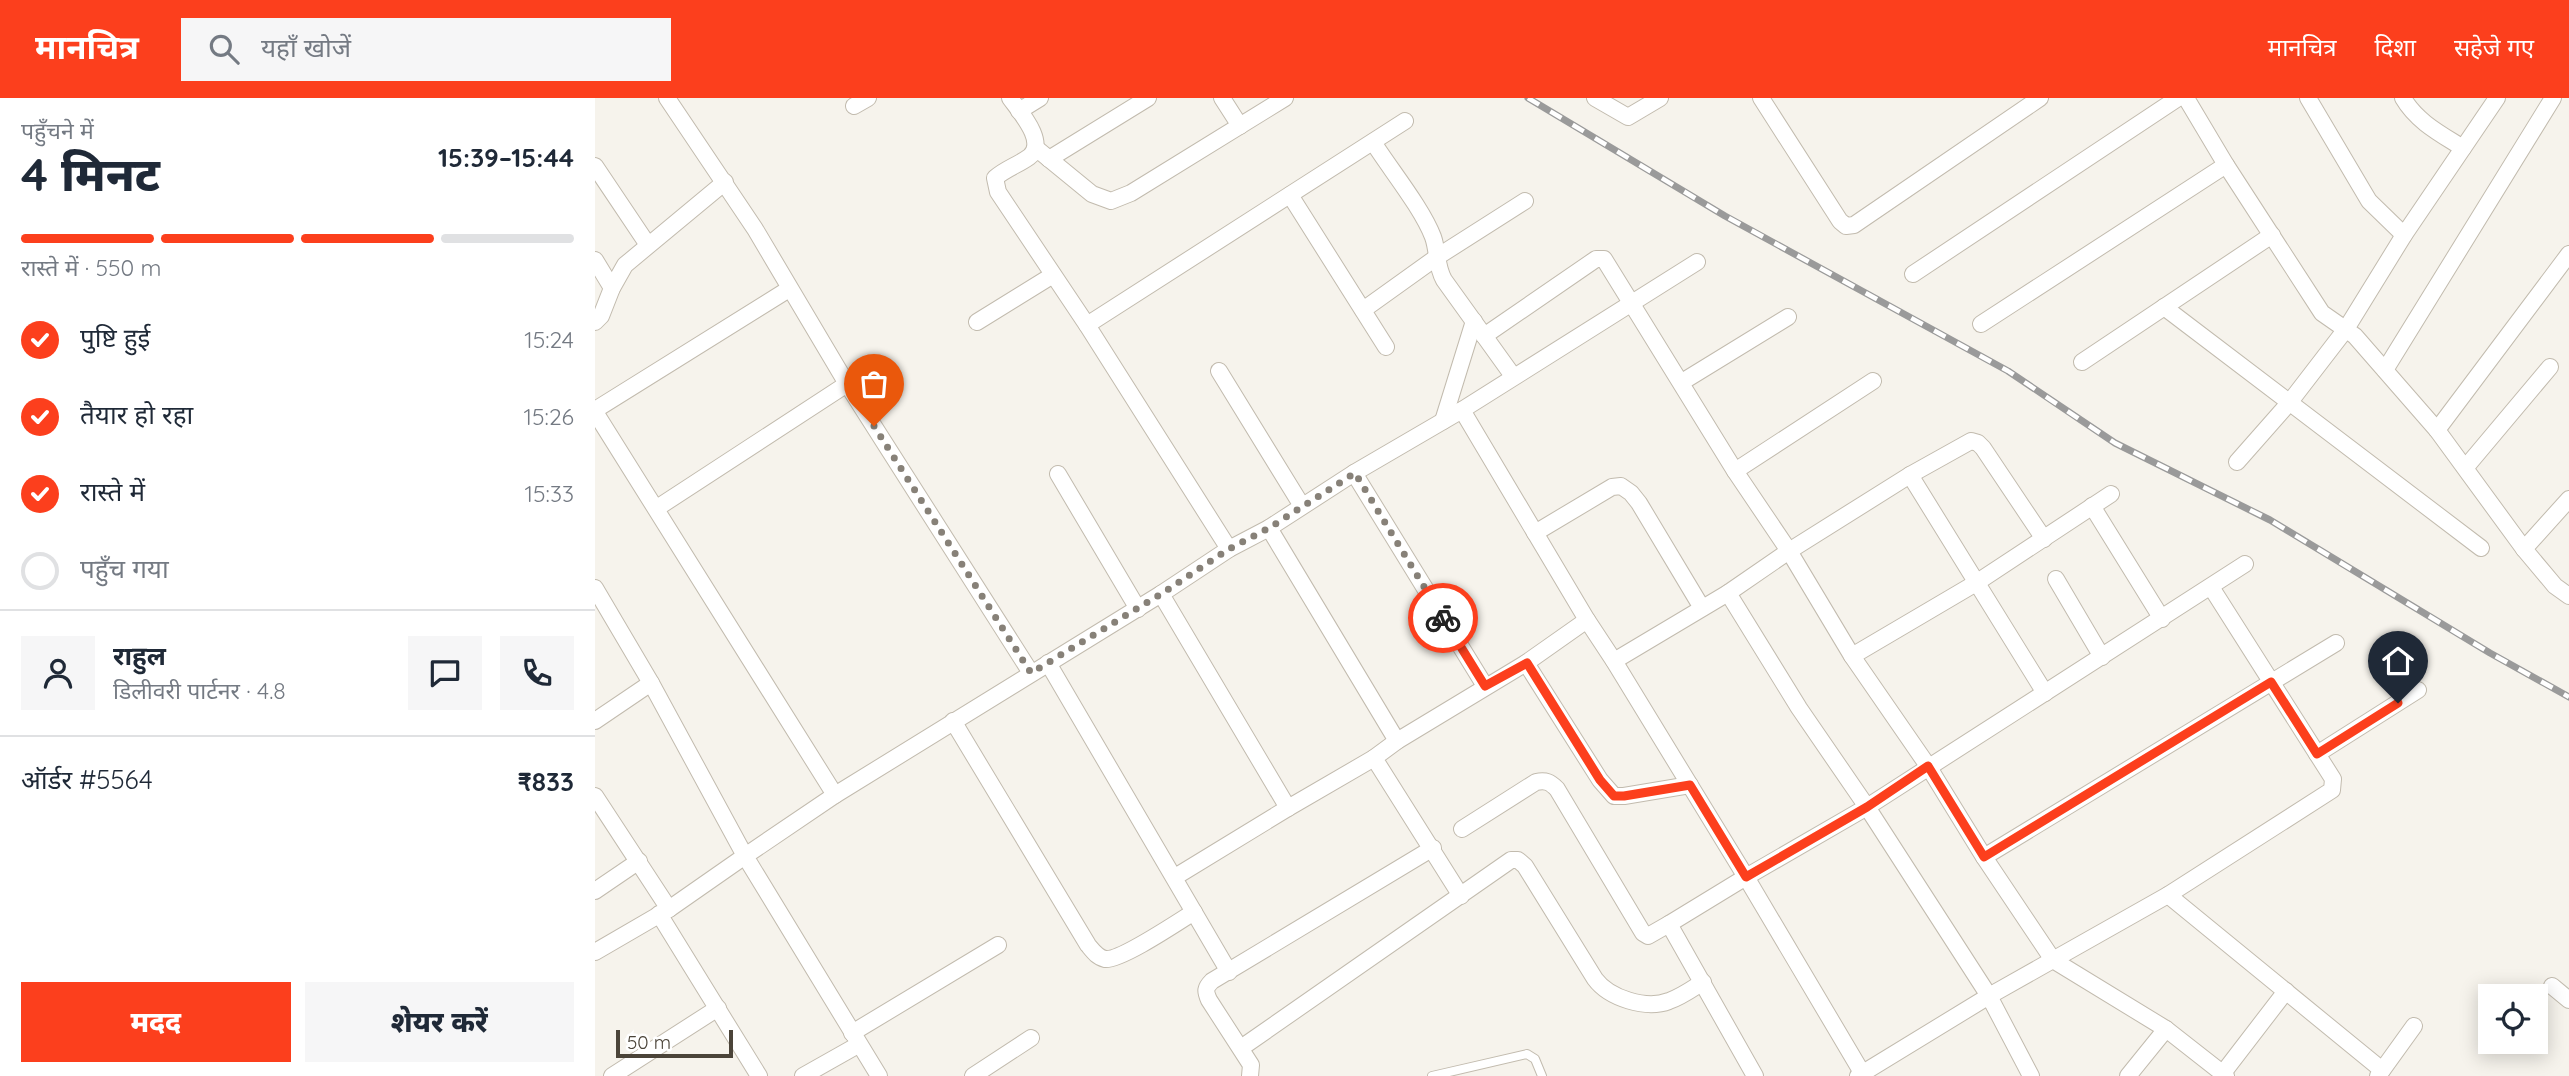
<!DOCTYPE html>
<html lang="hi">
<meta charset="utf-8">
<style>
body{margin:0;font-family:Quicksand,"Noto Sans Devanagari",sans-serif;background:#f6f6f7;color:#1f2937;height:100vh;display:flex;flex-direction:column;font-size:26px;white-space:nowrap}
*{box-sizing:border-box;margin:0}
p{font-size:23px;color:#747a83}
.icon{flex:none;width:38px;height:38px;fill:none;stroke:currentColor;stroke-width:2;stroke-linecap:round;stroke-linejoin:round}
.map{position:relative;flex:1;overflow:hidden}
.sheet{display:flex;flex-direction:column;background:#fff;width:595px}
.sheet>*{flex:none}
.tools{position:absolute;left:1883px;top:886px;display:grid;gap:14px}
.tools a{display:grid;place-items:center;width:70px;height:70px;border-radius:0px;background:#fff;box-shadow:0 4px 18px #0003;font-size:35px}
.scale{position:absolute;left:21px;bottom:18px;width:117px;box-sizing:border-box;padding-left:7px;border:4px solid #4b4439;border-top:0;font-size:19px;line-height:24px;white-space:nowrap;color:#4b4439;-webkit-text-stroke:5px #fff;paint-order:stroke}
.pin{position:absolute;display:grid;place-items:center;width:60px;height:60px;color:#fff;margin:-72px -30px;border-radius:50% 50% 50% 0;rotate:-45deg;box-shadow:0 0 7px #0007}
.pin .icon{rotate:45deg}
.courier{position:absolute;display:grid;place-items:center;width:70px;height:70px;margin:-35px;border:5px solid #fc3f1d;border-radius:50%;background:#fff;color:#222;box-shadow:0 2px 9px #0007}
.summary em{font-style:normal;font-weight:800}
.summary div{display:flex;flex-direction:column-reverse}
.summary{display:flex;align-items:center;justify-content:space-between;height:119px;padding:0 21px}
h1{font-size:46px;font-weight:800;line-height:52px}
.bar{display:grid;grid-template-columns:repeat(4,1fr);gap:10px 7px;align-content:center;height:84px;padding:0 21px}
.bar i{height:9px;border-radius:5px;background:#e0e1e3}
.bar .active{background:#fc3f1d}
.bar p{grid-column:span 4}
.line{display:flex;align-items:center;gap:18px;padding:0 21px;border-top:2px solid #e0e1e3}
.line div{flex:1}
.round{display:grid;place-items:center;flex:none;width:74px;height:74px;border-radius:0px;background:#f6f6f7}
ol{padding:0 21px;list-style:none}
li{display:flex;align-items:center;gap:21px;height:77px}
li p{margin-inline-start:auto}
li .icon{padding:7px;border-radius:50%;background:#fc3f1d;color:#fff;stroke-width:4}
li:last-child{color:#747a83}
li i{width:38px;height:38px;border:4px solid #e0e1e3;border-radius:50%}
.button{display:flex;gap:14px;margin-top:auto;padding:14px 21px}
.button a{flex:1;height:80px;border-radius:0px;background:#fc3f1d;color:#fff;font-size:28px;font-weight:800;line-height:80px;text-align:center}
.button a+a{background:#f6f6f7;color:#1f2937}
header{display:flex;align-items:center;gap:42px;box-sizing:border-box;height:98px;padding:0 35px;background:#fc3f1d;color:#fff}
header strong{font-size:33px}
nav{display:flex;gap:38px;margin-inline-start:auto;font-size:24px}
.search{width:490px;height:63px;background:#f6f6f7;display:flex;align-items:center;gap:18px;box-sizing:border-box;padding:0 24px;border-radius:0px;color:#747a83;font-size:26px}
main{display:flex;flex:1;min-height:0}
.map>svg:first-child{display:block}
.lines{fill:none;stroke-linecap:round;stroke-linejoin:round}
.lane-casing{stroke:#c2bbae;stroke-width:10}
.street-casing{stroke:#c2bbae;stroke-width:18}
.lane{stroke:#fff;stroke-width:8}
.street{stroke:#fff;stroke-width:16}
.rail-casing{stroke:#9a9a9a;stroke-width:7}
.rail{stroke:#fff;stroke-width:4.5;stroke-dasharray:13;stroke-linecap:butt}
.done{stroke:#878178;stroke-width:7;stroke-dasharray:0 12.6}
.route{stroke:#fc3f1d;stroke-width:9}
</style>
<header>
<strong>मानचित्र</strong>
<div class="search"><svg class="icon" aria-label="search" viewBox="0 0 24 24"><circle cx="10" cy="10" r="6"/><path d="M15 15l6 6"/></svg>यहाँ खोजें</div>
<nav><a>मानचित्र</a><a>दिशा</a><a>सहेजे गए</a></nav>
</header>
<main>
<section class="sheet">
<div class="summary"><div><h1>4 मिनट</h1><p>पहुँचने में</p></div><em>15:39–15:44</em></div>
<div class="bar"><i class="active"></i><i class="active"></i><i class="active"></i><i></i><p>रास्ते में · 550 m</p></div>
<ol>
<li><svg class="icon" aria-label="check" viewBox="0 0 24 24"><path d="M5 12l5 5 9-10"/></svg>पुष्टि हुई<p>15:24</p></li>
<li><svg class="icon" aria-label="check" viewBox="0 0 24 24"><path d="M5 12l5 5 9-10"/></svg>तैयार हो रहा<p>15:26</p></li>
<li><svg class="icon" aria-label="check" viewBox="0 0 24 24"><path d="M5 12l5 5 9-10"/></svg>रास्ते में<p>15:33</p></li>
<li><i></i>पहुँच गया</li>
</ol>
<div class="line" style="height:126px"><a class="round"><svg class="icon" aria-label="person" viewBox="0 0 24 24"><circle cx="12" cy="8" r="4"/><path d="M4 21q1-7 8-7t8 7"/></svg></a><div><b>राहुल</b><p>डिलीवरी पार्टनर · 4.8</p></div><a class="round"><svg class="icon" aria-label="chat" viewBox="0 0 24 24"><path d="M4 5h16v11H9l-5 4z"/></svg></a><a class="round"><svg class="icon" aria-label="phone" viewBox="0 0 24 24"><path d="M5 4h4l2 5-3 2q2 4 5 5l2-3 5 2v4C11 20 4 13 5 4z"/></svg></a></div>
<div class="line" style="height:91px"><div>ऑर्डर #5564</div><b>₹833</b></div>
<div class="button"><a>मदद</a><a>शेयर करें</a></div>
</section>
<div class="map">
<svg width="1974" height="978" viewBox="0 0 1974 978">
<rect width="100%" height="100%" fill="#f6f3ec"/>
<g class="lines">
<defs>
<polyline id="lane" points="837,978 932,956 940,961 947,978"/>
<g id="street">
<polyline points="72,0 160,131 252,286 436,575"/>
<path d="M415 0C425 14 453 45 434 59 423 67 410 71 400 80L403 94 492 227 634 451"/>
<polyline points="627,0 645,28"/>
<polyline points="1000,0 1033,19 1065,0"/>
<polyline points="1166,0 1245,123 1251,128 1259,127 1445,0"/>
<polyline points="1591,0 1631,67 1727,215 1760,238 1842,332 1929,451 1960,488 1974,498"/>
<polyline points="1713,0 1774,103 1809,137"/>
<path d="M1808 0C1822 24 1846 36 1868 50"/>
<polyline points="259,8 273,0"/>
<polyline points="424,13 445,0"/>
<path d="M778 44C795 71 827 110 838 139 843 153 841 168 849 182L918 278"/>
<polyline points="442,51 497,96 516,103 536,95 690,0"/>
<polyline points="454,61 553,0"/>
<polyline points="0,68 53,147"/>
<polyline points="695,97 791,249"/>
<polyline points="0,162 17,190"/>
<polyline points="1318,176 1583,0"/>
<polyline points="1569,209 1886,450"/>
<polyline points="768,212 842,159 930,103"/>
<polyline points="0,224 6,218 17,190 30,167 130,84"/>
<polyline points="382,224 458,177"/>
<polyline points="1386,226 1631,67"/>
<polyline points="492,227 810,23"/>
<polyline points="889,238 1001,161 1009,161 1140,373 1194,453 1257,558 1333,668 1389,759 1458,862 1571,931 1631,978"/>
<polyline points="1487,264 1677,137"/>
<polyline points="1790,272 1958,0"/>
<polyline points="624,273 707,408"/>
<polyline points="1087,284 1193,219"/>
<polyline points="0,312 194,191"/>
<polyline points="867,312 992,522 1019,563 1151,779 1269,978"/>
<polyline points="0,314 240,697"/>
<polyline points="848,323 879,223"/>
<polyline points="1842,332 1974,156"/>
<polyline points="1642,364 1694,305 1751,231 1809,137 1902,0"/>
<polyline points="1871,369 1955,269"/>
<polyline points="1140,373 1278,283"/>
<polyline points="759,375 890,588"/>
<polyline points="463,376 543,511"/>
<polyline points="1315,377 1450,595"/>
<polyline points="1497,408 1567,521"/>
<polyline points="62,410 252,286"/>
<polyline points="674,430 802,643"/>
<polyline points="940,435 1017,389 1026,388 1036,395 1044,405 1107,510"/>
<polyline points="1929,451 1974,401"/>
<polyline points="1461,481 1507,559"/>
<polyline points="0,490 56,585 150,758 74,811 0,854"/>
<polyline points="1133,495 1204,610 1272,709 1394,898 1436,978"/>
<polyline points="566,496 693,710"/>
<polyline points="1257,558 1381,485 1516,396"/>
<polyline points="1019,563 1133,495 1194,453 1315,377 1376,343 1383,345 1388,350 1449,441"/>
<polyline points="453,565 634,874"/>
<polyline points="931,565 1005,682 1019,698 1029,698 1095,687"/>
<polyline points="0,623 56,585"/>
<path d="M358 623 493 847C498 853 502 859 510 861 525 863 583 824 599 814"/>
<polyline points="1722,656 1823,592"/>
<polyline points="0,698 74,811"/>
<path d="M867 731 941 684C951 682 955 684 962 691L1048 835 1053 838 1074 826"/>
<polyline points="1389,759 1741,545"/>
<polyline points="580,779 693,710 779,660"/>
<polyline points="0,793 44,763"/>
<polyline points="1573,797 1787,972"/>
<polyline points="866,798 779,660 802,643 931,565 992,522"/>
<polyline points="64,816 164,978"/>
<polyline points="1957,888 1974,902"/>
<polyline points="257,935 403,847"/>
<path d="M646 950 916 762H923L930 768 1000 881C1014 900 1051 912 1074 903 1086 899 1097 891 1108 884"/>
<polyline points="1628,975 1691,893"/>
<polyline points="17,978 123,910"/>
<polyline points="208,978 263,947"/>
<polyline points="284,978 150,758 240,697 566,496 634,451 674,430 759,375 867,312 1102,164"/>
<polyline points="378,978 436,940"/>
<path d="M655 978 656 967 614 902C610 893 610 890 617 883L838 750"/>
<polyline points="1160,978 1074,826 1151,779 1272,709 1650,466"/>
<polyline points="1263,978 1394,898 1573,797 1737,692 1738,681 1616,489"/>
<polyline points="1533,978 1571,931"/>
<polyline points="1783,978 1819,928"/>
</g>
</defs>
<use href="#lane" class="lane-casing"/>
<use href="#street" class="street-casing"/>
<use href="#lane" class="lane"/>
<use href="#street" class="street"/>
<defs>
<polyline id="rail" points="933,0 1130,118 1413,273 1520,345 1675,422 1895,555 1974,599"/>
</defs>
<use href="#rail" class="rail-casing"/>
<use href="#rail" class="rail"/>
</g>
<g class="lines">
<polyline class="done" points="279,328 436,575 566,496 634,451 674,430 760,375 848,520"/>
<polyline class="route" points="848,520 890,588 932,565 1005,682 1019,698 1029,698 1095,687 1151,779 1272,709 1333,668 1389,759 1676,584 1722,656 1803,605"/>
</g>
</svg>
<div class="tools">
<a><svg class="icon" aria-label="locate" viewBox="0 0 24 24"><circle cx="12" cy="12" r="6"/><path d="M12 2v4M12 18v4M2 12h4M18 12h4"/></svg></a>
</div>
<div class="scale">50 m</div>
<div class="pin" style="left:279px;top:328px;background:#ea580c"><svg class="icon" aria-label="bag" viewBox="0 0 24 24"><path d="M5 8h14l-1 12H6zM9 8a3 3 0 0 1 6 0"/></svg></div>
<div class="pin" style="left:1803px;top:605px;background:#1f2937"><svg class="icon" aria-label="home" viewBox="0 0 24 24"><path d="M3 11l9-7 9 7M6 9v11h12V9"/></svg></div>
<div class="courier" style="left:848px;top:520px"><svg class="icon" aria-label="bike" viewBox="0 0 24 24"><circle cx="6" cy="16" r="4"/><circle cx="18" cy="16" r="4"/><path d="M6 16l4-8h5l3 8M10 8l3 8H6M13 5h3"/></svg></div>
</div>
</main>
